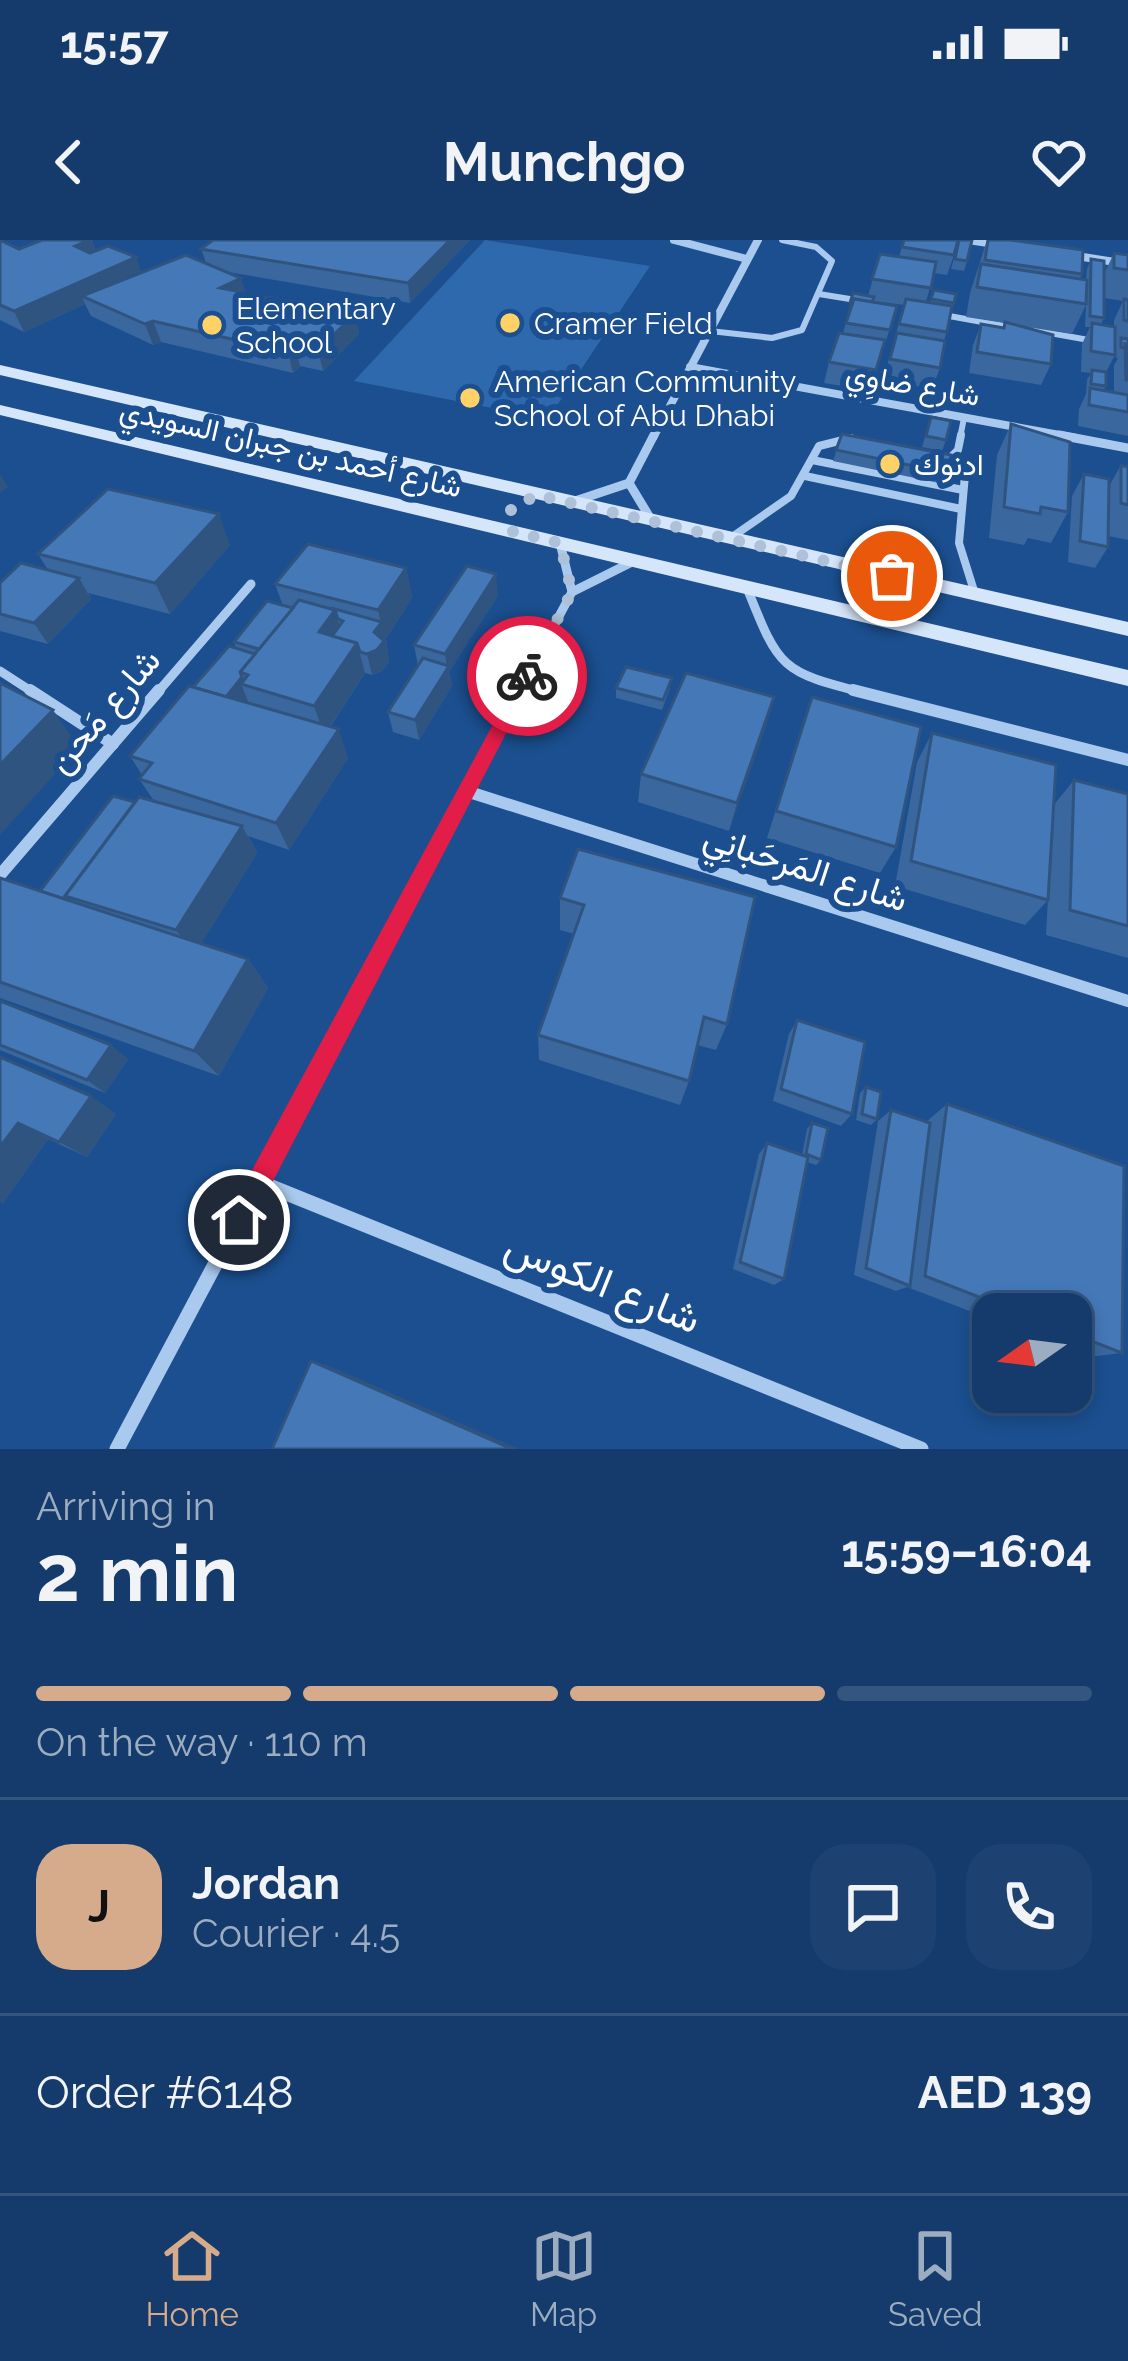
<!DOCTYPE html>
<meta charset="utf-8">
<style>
body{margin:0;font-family:Raleway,Vazirmatn,sans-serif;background:#1d4271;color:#f1f3f6;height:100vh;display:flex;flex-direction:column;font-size:45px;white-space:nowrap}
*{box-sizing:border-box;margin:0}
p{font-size:39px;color:#9dadc1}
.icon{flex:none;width:66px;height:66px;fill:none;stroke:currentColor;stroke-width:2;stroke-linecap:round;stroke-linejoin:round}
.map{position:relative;height:1209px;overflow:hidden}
.side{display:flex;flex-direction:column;background:#143b6b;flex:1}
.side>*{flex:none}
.needle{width:78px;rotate:256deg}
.fabs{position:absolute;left:972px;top:1053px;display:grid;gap:24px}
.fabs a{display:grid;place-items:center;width:120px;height:120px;border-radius:24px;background:#143b6b;box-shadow:0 6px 18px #0003,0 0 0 3px #33557e;font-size:60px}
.pin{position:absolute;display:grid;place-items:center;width:102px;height:102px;color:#fff;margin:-51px;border:6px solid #fff;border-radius:50%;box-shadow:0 3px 12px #0007}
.courier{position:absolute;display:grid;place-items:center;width:120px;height:120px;margin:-60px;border:9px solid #e11d48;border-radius:50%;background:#fff;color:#222;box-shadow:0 3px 15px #0007}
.head em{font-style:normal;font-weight:700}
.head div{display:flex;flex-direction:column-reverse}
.head{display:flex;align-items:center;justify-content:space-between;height:204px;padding:0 36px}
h1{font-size:78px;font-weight:700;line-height:90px}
.bar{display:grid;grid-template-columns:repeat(4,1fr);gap:18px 12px;align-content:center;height:144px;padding:0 36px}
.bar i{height:15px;border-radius:9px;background:#33557e}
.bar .on{background:#d6ab8b}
.bar p{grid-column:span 4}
.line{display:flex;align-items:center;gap:30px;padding:0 36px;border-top:3px solid #33557e}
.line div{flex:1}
.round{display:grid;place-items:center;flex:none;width:126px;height:126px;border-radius:36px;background:#1d4271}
.status{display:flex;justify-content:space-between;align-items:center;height:84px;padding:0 60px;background:#143b6b;direction:ltr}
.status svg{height:33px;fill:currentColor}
header{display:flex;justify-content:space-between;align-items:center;height:156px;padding:0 36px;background:#143b6b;font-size:54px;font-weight:700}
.tabs{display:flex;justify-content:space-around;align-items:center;height:168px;border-top:3px solid #33557e;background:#143b6b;font-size:33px;color:#9dadc1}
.tabs a{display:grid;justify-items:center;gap:6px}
.tabs .on{color:#d6ab8b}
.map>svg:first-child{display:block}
.green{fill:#2e69ad}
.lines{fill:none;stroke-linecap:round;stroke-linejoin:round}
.lane-far1{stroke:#a9c9ee;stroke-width:6}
.lane{stroke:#a9c9ee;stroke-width:8}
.street-far3{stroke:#a9c9ee;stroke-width:8}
.street-far2{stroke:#a9c9ee;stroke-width:9}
.street-far1{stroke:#a9c9ee;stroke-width:12}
.street{stroke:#a9c9ee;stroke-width:15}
.secondary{fill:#d6e6fa;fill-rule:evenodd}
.wall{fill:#3a679d;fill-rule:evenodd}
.shaded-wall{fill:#305480}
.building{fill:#4478b7;stroke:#305480;stroke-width:3}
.route{fill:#e11d48}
.done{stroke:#afc1d8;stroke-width:12;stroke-dasharray:0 21.6}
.poi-dot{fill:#ffd166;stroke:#1b4f8f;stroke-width:4.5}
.labels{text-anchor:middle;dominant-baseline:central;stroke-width:12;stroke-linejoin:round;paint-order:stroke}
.far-poi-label{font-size:30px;fill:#fff;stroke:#1b4f8f;text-anchor:start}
.far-street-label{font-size:30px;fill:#fff;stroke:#1b4f8f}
.street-label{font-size:36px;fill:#fff;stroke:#1b4f8f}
.near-street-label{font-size:42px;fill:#fff;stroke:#1b4f8f}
</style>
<div class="status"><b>15:57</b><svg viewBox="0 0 49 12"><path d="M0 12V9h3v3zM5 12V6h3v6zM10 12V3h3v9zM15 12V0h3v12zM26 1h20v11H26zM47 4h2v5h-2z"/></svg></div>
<header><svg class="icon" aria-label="back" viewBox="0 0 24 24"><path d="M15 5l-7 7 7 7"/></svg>Munchgo<svg class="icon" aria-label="heart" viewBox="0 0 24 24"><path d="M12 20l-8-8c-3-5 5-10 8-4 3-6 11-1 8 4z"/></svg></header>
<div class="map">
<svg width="1128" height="1209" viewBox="0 0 1128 1209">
<rect width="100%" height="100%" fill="#1b4f8f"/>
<polygon class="green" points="485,0 650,26 548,179 354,141"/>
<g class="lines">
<g class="lane-far1">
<polyline points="819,54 862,61"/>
<polyline points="938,74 1010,87"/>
<polyline points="1033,90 1128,107"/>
<polyline points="710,91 772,98 802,90 832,21 816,7 782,0"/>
<polyline points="960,198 964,178"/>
</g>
<g class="lane">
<polyline points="943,218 965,235 959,303 975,354"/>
<polyline points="812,220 963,250"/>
<polyline points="948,220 958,210 961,195"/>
<polyline points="805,236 961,269"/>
<polyline points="732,297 791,256 819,206 851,198"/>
</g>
<g class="street-far3">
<polyline points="674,0 747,19"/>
<polyline points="968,0 1002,5"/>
<polyline points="1070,15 1128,24"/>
<polyline points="690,127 1076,198"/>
<polyline points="653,198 758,0"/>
</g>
<g class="street-far2">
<polyline points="1059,195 1128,208"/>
<polyline points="629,243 652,281"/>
<polyline points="572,262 629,243 654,195"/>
<polyline points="560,303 572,352"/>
<path d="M747 348C779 428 780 432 865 453"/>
<polyline points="0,431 34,453"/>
<polyline points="157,453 251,344"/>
<polyline points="518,453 572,352 634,321"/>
</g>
<g class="street-far1">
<polyline points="30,450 113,504"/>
<polyline points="853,450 1128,520"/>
<polyline points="466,551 1128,761"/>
<polyline points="0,635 159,450"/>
<polyline points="343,783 520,450"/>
</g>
<g class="street">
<polyline points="259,942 921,1209"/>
<polyline points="117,1209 345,780"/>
</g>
<g class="secondary">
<polygon points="0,125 1128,382 1128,396 0,135"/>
<polygon points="0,165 1128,430 1128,446 0,175"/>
</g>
</g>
<g class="wall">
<polygon points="0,0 19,9 92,0 96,11 141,33 206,23 201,9 470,0 410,63 228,32 241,38 245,53 355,74 359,94 323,131 300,126 293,133 161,102 153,105 91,76 85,64 24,92 0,80"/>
<polygon points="904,0 954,15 947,35 934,33 926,62 930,63 934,50 954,63 944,101 940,128 932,149 883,140 904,65 873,61 872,62 897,66 870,151 824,143 829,122 843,94 853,53 868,56 880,14 899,17"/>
<polygon points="959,0 967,21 964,31 951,29"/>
<path d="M987 0 1082 34 1080 39 1086 40 1087 29 1091 19 1104 34 1114 13 1128 15V196L1078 186 1079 169 1086 154 1087 140 1091 133 1081 132 1082 104 1090 87H1085L1086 65 1072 94 1015 85 1051 124 1041 145 969 133 973 105 981 84 1003 87 1005 83 966 77 970 53ZM1104 58 1123 61 1114 80V86L1101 84 1104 78ZM1115 115V117L1118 118 1114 125V153L1103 151 1106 146V132Z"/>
<polygon points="931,177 946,200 942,211 922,207"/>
<polygon points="1011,184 1068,272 1051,303 1028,298 1024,305 989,298 997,215"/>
<polygon points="842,194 948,233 944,244 833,221"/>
<polygon points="1121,225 1128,227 1128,300 1108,296 1108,307 1095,328 1068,322 1072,256 1084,234 1109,246"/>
<polygon points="230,305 170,374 88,353 91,359 48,404 0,391 0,343 48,330 38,314"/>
<polygon points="406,328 412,358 386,399 389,422 382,431 372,435 365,433 330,487 348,518 289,610 248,596 257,613 201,704 248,719 268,748 219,836 0,758 0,638 40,651 135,562 154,561 139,539 142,535 130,516 193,447 236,408 234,402 283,366 275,344"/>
<polygon points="498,355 449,432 452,446 419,500 393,492 388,472 418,426 414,405"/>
<polygon points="616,448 670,448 662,470 616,458"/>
<polygon points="774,457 729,591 638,562 641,534"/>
<polygon points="802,487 896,607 880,633 767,598"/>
<polygon points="932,493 1053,566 1074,540 1128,554 1128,718 1046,695 1048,657 1048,660 1025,685 895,646 917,522"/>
<polygon points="578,609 727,784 716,810 697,805 689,841 680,865 539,820 538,795 574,694 560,690 560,658"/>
<polygon points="0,761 128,819 105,853 0,810"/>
<polygon points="797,780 852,874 841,886 773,861 789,794"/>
<polygon points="0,817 116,874 87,917 48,899 3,963 0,962"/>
<polygon points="866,847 877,879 871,885 856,880 860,853"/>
<polygon points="947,864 1122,1113 1088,1117 1071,1111 1071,1074 993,1074 993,1080 907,1047 896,1051 854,1035 878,881 891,870 926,882"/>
<polygon points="812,883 821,920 816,925 807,922 784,1039 774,1045 733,1029 759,914 767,903 802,915 807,889"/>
</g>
<g class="shaded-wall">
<polygon points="92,0 99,19 75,6"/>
<polygon points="450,0 470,0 410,63 408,43"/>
<polygon points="136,17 143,37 82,56 85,64 24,92 14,71"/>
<polygon points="241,38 247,58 220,48"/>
<polygon points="355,74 359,94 323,131 318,110"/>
<polygon points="153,81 161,102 153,105 145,84"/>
<polygon points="295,106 300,126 293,133 288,112"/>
<polygon points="0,234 8,247 0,253"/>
<polygon points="219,274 230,305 170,374 155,343"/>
<polygon points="406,328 412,358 386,399 389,422 382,431 372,435 367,414 374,392 381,383 378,370"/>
<polygon points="496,334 498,355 449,432 452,446 419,500 415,480 447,428 445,414"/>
<polygon points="79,338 91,359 48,404 34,383"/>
<polygon points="335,370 344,401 319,392"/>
<polygon points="357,403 365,433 324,495 314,466"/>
<polygon points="242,437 246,445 241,444 248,461 233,480 224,460"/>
<polygon points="774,457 766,487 729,591 737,563"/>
<polygon points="53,470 79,507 0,595 0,525"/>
<polygon points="339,489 348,518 289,610 276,583"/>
<polygon points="242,586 257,613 195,714 176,690"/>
<polygon points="248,719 268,748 219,836 194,811"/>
<polygon points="111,805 128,819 105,853 87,840"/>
<polygon points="91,856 116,874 87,917 59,902"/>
<polygon points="18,883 48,899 3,963 0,962 0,907"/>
<polygon points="311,1121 327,1125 519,1209 512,1209"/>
</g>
<g class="building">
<polygon points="0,0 19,9 42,0 90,0 75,6 90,13 108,6 136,17 14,71 0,65"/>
<polygon points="213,0 450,0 408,43 201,9"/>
<polygon points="904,0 958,0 954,15 902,7"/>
<polygon points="959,0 972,0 967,21 955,19"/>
<polygon points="988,0 1010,0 1083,10 1082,34 985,20"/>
<polygon points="1114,13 1128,15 1128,30 1114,28"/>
<polygon points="880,14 936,22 931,48 872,39"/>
<polygon points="186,15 241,38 220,48 355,74 318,110 295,106 288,112 153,81 145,84 82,56"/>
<polygon points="1091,19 1104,21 1104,78 1090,76"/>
<polygon points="981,24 1087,40 1086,64 977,47"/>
<polygon points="934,50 956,54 954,63 931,59"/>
<polygon points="853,53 874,57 872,62 854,59 852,63 850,63"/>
<polygon points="854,59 897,66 890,90 846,83"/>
<polygon points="906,59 952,66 947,92 899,84"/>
<polygon points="1124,59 1128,60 1128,81 1124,80"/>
<polygon points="1005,82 1053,95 1051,124 977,112 981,84 1004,88"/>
<polygon points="1092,83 1115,87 1115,115 1091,111"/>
<polygon points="839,93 885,100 876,130 829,122"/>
<polygon points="897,93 945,101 940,128 890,119"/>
<polygon points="1121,98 1128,99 1128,105 1125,104 1125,108 1121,107"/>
<polygon points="1125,104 1128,105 1128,140 1126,140"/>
<polygon points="1092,130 1106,132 1106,146 1091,144"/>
<polygon points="1090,148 1128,155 1128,172 1089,165"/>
<polygon points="931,177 951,181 946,200 926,196"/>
<polygon points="1011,184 1070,202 1068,272 1041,267 1040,274 1004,267"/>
<polygon points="842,194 951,215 948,233 836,210"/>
<polygon points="1121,225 1128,227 1128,265 1121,263"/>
<polygon points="1084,234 1109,239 1108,307 1080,301"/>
<polygon points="108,249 219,274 155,343 38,314"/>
<polygon points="308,304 406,328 378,370 275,344"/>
<polygon points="21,323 79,338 34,383 0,374 0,343"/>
<polygon points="467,326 496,334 445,414 414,405"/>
<polygon points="299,360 335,370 319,392 357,403 314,466 241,444 248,435 240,432"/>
<polygon points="267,361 293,368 259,409 234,402"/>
<polygon points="331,368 382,382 374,392 384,401 377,410 367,414 360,412 357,403 332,396 343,381 338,379 335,370"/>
<polygon points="229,406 255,414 240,432 242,437 226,457 193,447"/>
<polygon points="423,418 449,426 415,480 388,472"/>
<polygon points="626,427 672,438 663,460 616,448"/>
<polygon points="686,433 774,457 737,563 641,534"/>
<polygon points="0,443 53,470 0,525"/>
<polygon points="189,446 339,489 276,583 139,539 152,523 130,516"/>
<polygon points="812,457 921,487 896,607 776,571"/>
<polygon points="932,493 1056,525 1048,660 911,621"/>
<polygon points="1074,540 1128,554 1128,686 1070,670"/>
<polygon points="113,556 135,562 65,656 70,661 40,651"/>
<polygon points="139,557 242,586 176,690 65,656"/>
<polygon points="578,609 755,657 727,784 704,777 689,841 538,795 584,665 560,658"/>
<polygon points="0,638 248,719 194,811 0,742"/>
<polygon points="0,761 111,805 87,840 0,805"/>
<polygon points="797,780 865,802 852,874 781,849"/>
<polygon points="0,817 91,856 59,902 18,883 0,907"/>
<polygon points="866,847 881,852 877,879 862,874"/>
<polygon points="947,864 1124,926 1122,1113 1071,1093 1071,1074 1023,1074 925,1036"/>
<polygon points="891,870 930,883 910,1046 866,1028"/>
<polygon points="812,883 828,888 821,920 806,914"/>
<polygon points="767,903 808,917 784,1039 740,1022"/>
<polygon points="311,1121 512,1209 272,1209"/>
</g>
<polygon class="route" points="527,430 536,436 248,989 230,989 230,971 519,436"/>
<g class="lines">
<polyline class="done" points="527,436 572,352 560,303 513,292 511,270 536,255 892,336"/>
</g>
<g class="poi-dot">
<circle cx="510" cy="83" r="12"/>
<circle cx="212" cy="85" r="12"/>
<circle cx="470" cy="158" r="12"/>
<circle cx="890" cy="224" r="12"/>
</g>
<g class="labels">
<g class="far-poi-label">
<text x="236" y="68">Elementary<tspan x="236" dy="34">School</tspan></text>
<text x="534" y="83">Cramer Field</text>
<text x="494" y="141">American Community<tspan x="494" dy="34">School of Abu Dhabi</tspan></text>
<text x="914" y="224">ادنوك</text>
</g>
<g class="far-street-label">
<text transform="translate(913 144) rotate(10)">شارع ضاوِي</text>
<text transform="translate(291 208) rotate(13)">شارع أحمد بن جبران السويدي</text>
</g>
<g class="street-label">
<text transform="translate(103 470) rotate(-49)">شارع مَحن</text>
<text transform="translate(806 627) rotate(18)">شارع المَرحَبانِي</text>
</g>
<g class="near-street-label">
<text transform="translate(603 1042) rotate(22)">شارع الكوس</text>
</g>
</g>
</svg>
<div class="fabs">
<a><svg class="needle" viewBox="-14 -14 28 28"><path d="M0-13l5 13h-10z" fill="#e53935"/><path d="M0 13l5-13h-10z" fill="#9dadc1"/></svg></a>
</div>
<div class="pin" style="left:892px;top:336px;background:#ea580c"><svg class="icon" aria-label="bag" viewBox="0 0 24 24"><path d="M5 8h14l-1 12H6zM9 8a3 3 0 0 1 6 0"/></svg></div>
<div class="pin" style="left:239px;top:980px;background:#1f2937"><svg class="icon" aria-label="home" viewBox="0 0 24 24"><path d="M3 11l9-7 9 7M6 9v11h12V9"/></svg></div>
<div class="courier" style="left:527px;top:436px"><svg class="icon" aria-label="bike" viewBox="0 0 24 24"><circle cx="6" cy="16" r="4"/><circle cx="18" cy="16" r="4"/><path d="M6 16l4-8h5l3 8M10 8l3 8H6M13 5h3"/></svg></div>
</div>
<section class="side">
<div class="head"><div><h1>2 min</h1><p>Arriving in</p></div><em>15:59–16:04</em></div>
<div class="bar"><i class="on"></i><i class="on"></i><i class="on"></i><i></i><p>On the way · 110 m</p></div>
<div class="line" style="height:216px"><b class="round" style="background:#d6ab8b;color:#111">J</b><div><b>Jordan</b><p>Courier · 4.5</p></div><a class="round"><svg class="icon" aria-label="chat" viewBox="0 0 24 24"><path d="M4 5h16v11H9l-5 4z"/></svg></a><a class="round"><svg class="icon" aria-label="phone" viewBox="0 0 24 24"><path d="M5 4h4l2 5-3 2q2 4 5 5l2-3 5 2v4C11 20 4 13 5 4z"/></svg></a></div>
<div class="line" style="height:156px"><div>Order #6148</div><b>AED 139</b></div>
</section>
<nav class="tabs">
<a class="on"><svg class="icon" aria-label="home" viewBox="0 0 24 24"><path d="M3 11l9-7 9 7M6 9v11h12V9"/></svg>Home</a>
<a><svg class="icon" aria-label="map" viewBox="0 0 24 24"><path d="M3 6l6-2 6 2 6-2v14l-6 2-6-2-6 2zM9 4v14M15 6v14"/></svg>Map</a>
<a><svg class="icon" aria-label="saved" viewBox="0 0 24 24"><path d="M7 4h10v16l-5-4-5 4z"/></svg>Saved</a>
</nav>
